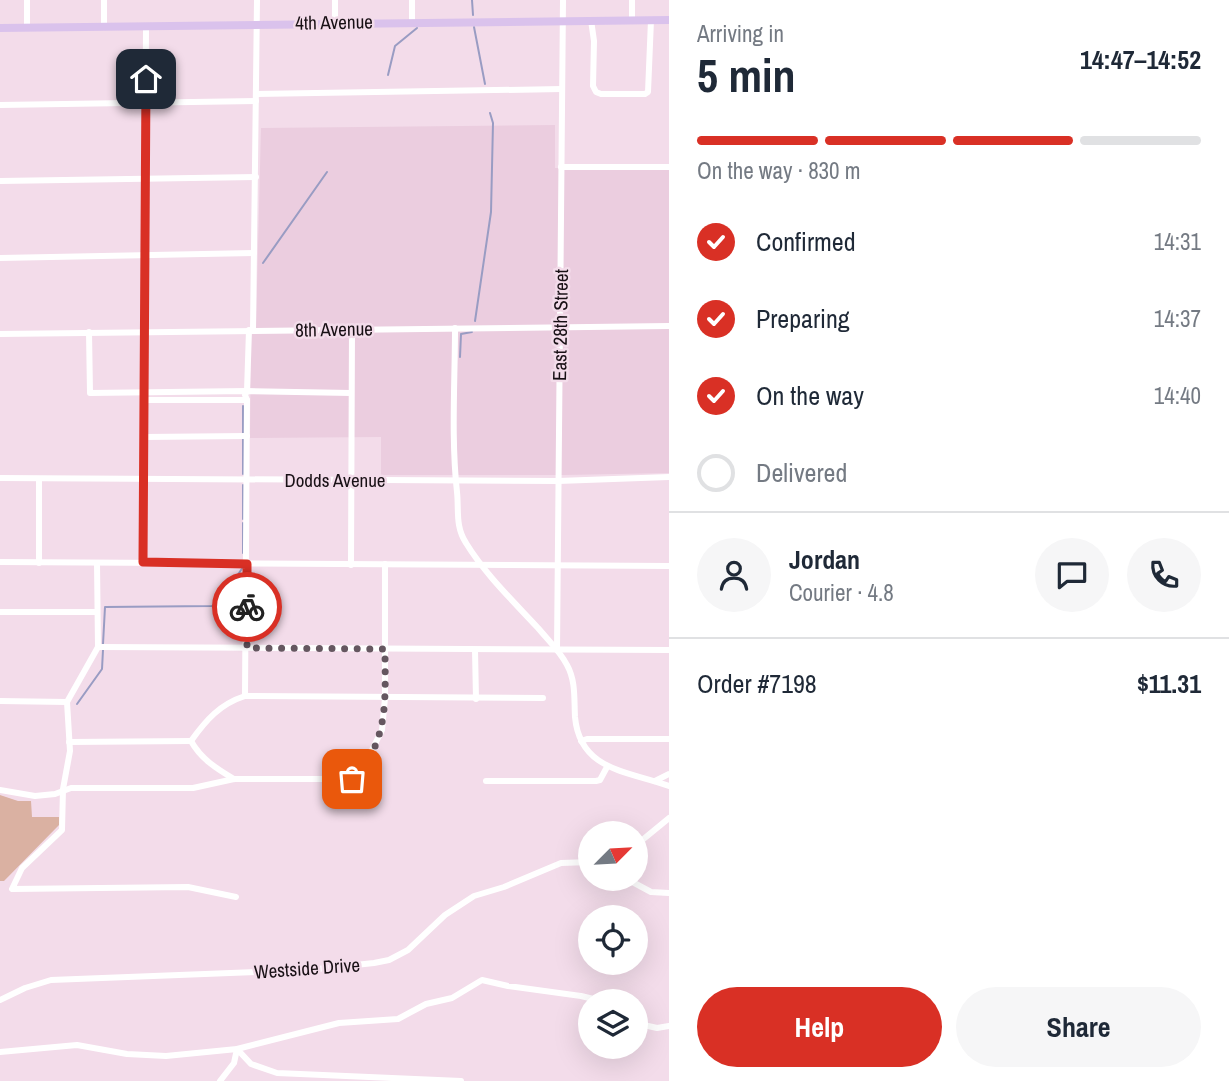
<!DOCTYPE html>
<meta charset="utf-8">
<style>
body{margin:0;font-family:"Archivo Narrow",sans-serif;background:#f6f6f7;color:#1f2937;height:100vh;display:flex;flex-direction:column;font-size:26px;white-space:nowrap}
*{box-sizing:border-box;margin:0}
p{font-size:23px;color:#747a83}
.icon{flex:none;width:38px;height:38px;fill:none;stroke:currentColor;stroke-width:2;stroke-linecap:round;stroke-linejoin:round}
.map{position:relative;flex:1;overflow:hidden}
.drawer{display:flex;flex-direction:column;background:#fff;width:560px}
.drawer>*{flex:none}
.needle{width:46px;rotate:66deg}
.controls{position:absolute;left:578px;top:821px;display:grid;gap:14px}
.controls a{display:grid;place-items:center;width:70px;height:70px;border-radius:50%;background:#fff;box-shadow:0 7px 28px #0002;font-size:35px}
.pin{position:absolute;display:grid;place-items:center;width:60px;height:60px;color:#fff;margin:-30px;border-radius:14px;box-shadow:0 4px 10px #0006}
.courier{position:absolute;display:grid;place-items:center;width:70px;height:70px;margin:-35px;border:5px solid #d93025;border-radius:50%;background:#fff;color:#222;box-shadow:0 2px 9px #0007}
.headline em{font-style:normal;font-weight:700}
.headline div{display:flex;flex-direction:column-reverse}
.headline{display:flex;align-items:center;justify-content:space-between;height:119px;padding:0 28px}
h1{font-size:46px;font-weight:700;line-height:52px}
.bar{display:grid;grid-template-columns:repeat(4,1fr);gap:10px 7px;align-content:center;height:84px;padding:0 28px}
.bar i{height:9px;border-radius:5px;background:#e0e1e3}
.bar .active{background:#d93025}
.bar p{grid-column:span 4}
.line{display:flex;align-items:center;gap:18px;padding:0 28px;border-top:2px solid #e0e1e3}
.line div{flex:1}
.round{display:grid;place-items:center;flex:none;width:74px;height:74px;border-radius:37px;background:#f6f6f7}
ol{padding:0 28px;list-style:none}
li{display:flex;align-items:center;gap:21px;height:77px}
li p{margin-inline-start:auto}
li .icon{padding:7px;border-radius:50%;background:#d93025;color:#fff;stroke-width:4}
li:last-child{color:#747a83}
li i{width:38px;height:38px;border:4px solid #e0e1e3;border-radius:50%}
.cta{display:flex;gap:14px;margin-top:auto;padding:14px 28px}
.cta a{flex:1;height:80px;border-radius:42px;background:#d93025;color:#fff;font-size:28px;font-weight:700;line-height:80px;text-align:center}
.cta a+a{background:#f6f6f7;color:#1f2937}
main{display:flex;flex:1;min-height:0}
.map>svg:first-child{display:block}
.built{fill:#ebcddf}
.green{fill:#dab1a2}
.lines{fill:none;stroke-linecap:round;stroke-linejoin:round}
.stream{stroke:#999cc3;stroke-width:2}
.minor{stroke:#fff;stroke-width:6}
.major{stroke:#dac2ec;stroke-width:8}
.done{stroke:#655760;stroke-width:7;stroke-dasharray:0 12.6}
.route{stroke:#d93025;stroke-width:9}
.labels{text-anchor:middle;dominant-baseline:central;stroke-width:5;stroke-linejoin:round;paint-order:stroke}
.street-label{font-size:19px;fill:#181015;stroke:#f3dcea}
</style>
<main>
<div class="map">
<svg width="669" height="1081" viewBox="0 0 669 1081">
<rect width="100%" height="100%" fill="#f3dcea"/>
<polygon class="built" points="555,125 555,168 669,169 669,473 564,475 381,475 381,437 250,438 251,333 256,325 261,128"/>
<polygon class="green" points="0,795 18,801 31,801 32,817 59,817 59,825 4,881 0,881"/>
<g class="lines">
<g class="stream">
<polyline points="472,0 473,15"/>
<polyline points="474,27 485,84"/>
<polyline points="388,75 395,46 417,28"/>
<polyline points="263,263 327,172"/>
<polyline points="475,321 491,212 493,123 490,113"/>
<polyline points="460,357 461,334 472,332"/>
<polyline points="243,433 243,406"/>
<polyline points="243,474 243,439"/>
<polyline points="243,519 243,485"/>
<polyline points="243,523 243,553"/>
<polyline points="103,644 105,607 212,606 222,599 243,567"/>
<polyline points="77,704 102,669 103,650"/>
</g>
<g class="minor">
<polyline points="27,0 27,27"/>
<polyline points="335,0 335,23"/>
<polyline points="412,0 412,22"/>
<polyline points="632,0 632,20"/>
<polyline points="591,20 594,41 593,86 596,92 601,94 645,94 648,92 651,20"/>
<polyline points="104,27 104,0"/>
<polyline points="256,94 562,89"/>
<polyline points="0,105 256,101"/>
<polyline points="561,167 669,167"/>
<polyline points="0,181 256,177"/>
<polyline points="0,258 254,253"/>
<path d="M455 328C455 382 451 438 457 492 459 510 455 526 466 543 485 574 513 601 538 628 548 640 560 651 567 665 576 681 574 700 575 717 580 771 628 771 669 786"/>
<polyline points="253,330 257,0"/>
<polyline points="89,332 90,393 247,391 351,393"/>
<polyline points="0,334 669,326"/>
<polyline points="144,400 247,400"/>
<polyline points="144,437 247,436"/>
<polyline points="0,478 558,481 669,477"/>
<polyline points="39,479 39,563"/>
<polyline points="0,562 669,566"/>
<polyline points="143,562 146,28"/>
<polyline points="97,563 98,647 67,702 70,751 63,789 62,830 22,868 12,889 188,887 236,897"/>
<polyline points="351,565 352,329"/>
<polyline points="0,612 97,612"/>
<polyline points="98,647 669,650"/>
<polyline points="475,650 476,699"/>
<polyline points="557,650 563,0"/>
<polyline points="245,696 247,400 245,395 247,391 249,330"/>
<polyline points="0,701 67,702"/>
<path d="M191 741C206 720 220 704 245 696L543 698"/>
<path d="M191 741C201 759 217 769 234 779"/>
<polyline points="581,741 587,739 669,739"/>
<polyline points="69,742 191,741"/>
<polyline points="486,781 596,781 600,780 607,767"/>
<polyline points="655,781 669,774"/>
<polyline points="0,790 35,796 55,794 71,788 193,788 234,779 352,779 363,768 382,730 385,698 385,564"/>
<polyline points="635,846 669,818"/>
<polyline points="625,878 651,892 669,893"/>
<polyline points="0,1000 25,988 51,980 308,970 374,963 389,960 408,950 445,915 474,896 504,887 561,863 590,862"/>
<polyline points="635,1023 657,1028 669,1026"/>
<polyline points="0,1052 77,1045 127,1054 166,1056 237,1049 339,1023 398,1019 426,1004 452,998 482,980 508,986 581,996 602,1001"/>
<polyline points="220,1081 234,1063 237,1049 251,1064 277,1073 461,1081"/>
</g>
<polyline class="major" points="0,28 669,20"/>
</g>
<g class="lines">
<path class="done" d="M247 607V648L385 649C385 697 390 743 352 779"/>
<polyline class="route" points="146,79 143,562 247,564 247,607"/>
</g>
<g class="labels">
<g class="street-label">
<text transform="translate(334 22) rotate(-1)">4th Avenue</text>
<text transform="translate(560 325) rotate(-89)">East 28th Street</text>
<text transform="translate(334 329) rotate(-1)">8th Avenue</text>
<text x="335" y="480">Dodds Avenue</text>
<text transform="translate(307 968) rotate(-4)">Westside Drive</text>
</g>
</g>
</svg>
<div class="controls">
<a><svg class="needle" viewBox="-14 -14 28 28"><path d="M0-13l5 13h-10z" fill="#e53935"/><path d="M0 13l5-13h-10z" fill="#747a83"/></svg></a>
<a><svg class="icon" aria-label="locate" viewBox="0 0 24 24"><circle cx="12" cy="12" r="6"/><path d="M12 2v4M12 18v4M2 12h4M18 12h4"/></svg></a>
<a><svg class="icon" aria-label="layers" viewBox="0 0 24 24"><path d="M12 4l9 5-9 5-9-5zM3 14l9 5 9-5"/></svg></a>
</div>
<div class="pin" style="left:352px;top:779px;background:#ea580c"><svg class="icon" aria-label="bag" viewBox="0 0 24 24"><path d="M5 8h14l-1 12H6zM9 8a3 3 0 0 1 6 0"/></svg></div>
<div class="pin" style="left:146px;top:79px;background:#1f2937"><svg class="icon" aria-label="home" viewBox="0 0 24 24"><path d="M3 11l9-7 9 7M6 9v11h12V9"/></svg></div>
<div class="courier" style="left:247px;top:607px"><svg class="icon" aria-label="bike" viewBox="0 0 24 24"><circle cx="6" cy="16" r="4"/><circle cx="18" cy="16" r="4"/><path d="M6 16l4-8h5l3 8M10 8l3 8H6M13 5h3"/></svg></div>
</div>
<section class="drawer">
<div class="headline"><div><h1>5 min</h1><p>Arriving in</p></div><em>14:47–14:52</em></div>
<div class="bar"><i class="active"></i><i class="active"></i><i class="active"></i><i></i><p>On the way · 830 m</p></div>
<ol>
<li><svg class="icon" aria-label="check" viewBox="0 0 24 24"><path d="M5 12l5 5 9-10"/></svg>Confirmed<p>14:31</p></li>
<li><svg class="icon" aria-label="check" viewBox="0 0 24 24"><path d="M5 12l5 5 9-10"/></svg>Preparing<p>14:37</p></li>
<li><svg class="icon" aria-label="check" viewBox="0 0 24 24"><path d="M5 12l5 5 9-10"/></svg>On the way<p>14:40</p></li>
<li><i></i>Delivered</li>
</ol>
<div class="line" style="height:126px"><a class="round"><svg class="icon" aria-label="person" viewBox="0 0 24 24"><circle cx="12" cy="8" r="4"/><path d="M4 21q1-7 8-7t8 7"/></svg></a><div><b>Jordan</b><p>Courier · 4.8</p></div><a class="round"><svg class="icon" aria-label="chat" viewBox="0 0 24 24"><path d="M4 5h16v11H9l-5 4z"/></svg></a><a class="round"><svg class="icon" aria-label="phone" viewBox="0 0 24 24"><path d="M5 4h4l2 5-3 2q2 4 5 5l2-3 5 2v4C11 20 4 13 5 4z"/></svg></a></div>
<div class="line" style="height:91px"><div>Order #7198</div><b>$11.31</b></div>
<div class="cta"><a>Help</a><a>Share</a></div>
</section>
</main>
